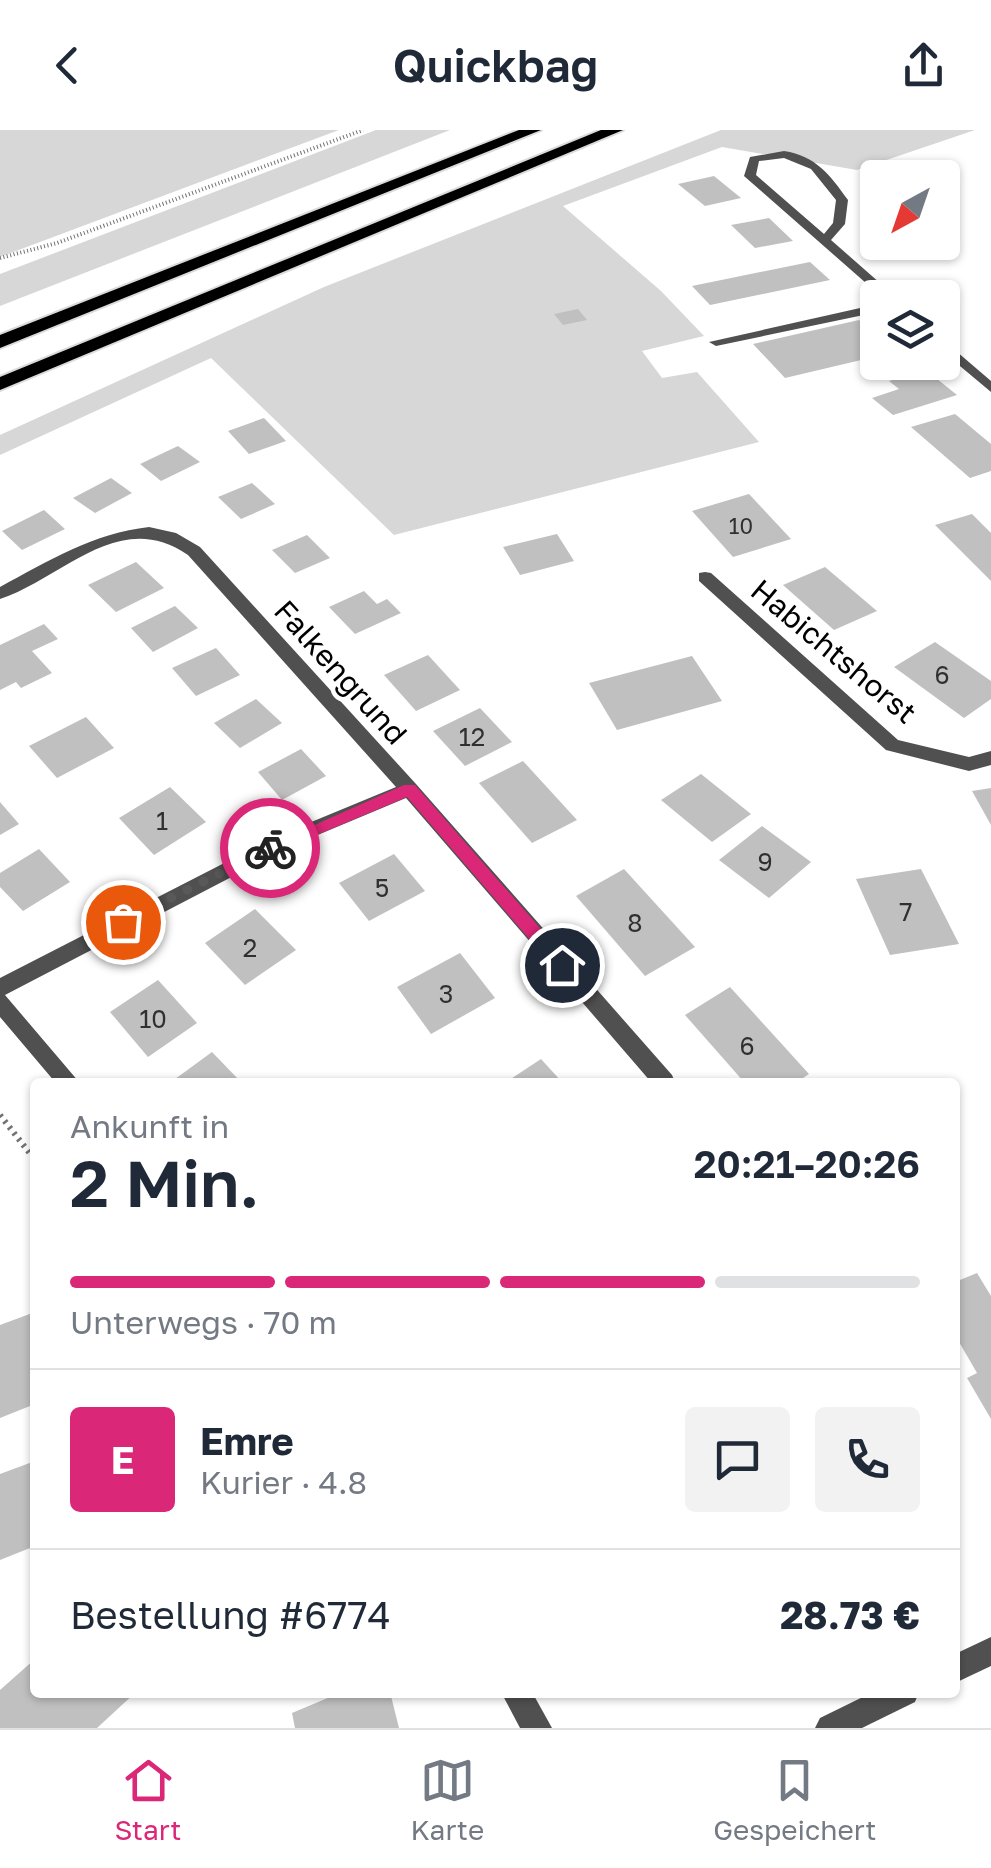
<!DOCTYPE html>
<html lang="de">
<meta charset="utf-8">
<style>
body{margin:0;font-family:"Golos Text",sans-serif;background:#f2f2f3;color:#1f2937;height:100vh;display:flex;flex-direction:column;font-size:38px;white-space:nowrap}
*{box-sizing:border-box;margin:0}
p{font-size:32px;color:#747a83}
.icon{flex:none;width:55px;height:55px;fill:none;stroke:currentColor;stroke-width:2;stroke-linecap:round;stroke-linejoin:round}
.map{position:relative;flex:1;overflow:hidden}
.side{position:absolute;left:30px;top:948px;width:930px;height:620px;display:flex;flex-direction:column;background:#fff;border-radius:10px;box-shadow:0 2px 8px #0004}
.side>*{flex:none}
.needle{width:65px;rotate:220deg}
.fabs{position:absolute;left:860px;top:30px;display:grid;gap:20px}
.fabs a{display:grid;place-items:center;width:100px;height:100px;border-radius:10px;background:#fff;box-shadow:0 2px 8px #0004;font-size:50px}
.pin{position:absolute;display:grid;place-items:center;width:85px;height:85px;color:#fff;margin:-42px;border:5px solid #fff;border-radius:50%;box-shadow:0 2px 10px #0007}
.courier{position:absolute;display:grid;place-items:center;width:100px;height:100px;margin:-50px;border:8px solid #db2777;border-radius:50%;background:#fff;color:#222;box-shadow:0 2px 12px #0007}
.head em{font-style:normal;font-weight:600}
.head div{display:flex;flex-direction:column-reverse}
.head{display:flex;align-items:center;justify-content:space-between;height:170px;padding:0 40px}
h1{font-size:65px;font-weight:600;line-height:75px}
.bar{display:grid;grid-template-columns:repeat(4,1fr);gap:15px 10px;align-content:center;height:120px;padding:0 40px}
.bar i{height:12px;border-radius:8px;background:#e0e1e3}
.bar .active{background:#db2777}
.bar p{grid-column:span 4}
.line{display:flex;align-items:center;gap:25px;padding:0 40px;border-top:2px solid #e0e1e3}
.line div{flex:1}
.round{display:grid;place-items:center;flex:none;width:105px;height:105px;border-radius:10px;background:#f2f2f3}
header{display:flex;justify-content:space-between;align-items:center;height:130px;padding:0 40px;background:#fff;font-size:45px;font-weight:600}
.menu{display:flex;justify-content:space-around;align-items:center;height:140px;border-top:2px solid #e0e1e3;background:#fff;font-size:28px;color:#747a83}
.menu a{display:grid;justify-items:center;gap:5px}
.menu .active{color:#db2777}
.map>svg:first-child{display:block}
.green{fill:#d7d7d7}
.building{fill:#c0c0c0}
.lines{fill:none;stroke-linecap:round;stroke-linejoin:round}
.motorway-casing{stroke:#dbdbdb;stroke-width:4}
.path-far1{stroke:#727272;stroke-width:4;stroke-dasharray:1 2.5;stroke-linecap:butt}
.path{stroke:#727272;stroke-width:6;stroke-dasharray:2.5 5;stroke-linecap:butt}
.service{fill:#505050;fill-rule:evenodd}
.minor{fill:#505050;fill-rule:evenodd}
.motorway{fill:#000;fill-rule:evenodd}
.route{fill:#db2777}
.done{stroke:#595959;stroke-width:10;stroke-dasharray:0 18}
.labels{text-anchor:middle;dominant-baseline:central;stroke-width:9;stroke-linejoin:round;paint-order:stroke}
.far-number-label{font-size:22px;fill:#303030}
.number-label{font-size:25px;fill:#303030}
.street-label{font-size:30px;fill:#000;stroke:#fff}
</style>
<header><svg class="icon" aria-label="back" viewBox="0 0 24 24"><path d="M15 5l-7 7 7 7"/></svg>Quickbag<svg class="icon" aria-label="share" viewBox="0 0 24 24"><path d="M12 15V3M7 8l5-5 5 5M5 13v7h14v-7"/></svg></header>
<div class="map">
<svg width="991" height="1598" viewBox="0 0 991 1598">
<rect width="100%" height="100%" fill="#fff"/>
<g class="green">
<polygon points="0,0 339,0 0,127"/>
<polygon points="376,0 450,0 0,176 0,144"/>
<polygon points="721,0 975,0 857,40 722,17 563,76 661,161 704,206 642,221 662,248 697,242 759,312 394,405 211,228 0,325 0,305 324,157"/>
</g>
<g class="building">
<polygon points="714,46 741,68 705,76 678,54"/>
<polygon points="769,88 793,111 755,118 731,95"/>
<polygon points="810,132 830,150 710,175 692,156"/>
<polygon points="578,179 587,190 563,195 554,184"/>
<polygon points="859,190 878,207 878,226 785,248 753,214"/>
<polygon points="926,240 957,265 893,285 872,268 899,259 889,251"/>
<polygon points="955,284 991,314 991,341 970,348 911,297"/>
<polygon points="264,288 286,311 249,324 228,301"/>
<polygon points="178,316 200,332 161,351 140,334"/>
<polygon points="111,348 132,363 95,383 73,368"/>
<polygon points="252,353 275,374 241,389 218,367"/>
<polygon points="749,364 791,409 733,427 692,381"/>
<polygon points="44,380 65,399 22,420 2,401"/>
<polygon points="972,384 991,403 991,451 935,395"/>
<polygon points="557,404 574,431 520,445 503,417"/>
<polygon points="307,405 330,428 295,443 272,420"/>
<polygon points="136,432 164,458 116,482 88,455"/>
<polygon points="825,437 877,481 834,500 783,455"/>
<polygon points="364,461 377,474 387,469 401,483 355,504 329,477"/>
<polygon points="175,476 198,498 153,522 131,498"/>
<polygon points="44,494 58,509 32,521 52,543 21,558 16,552 0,560 0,515"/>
<polygon points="935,512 991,551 991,569 964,588 894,537"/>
<polygon points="216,518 240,545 196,566 172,538"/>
<polygon points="428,525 460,560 416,581 384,545"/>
<polygon points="692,526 722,571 617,600 589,553"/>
<polygon points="256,569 282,593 240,618 214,593"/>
<polygon points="480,578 512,612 465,636 433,601"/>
<polygon points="86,587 114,618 57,648 29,616"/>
<polygon points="301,619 326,646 282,670 258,642"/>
<polygon points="523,631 577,690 532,713 479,653"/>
<polygon points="701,644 751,684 712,712 661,670"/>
<polygon points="170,657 206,692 154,725 119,688"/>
<polygon points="991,658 991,695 972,661"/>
<polygon points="0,672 19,694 0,705"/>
<polygon points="762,696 811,732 769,768 719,730"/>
<polygon points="39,719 70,752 23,781 0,757 0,743"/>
<polygon points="394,724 425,761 369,791 339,753"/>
<polygon points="624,739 695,817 645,846 576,766"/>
<polygon points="921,739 959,814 890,825 856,749"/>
<polygon points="255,779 296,820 245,855 205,813"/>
<polygon points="460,823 495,868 431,904 397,857"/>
<polygon points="158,850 197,893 148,927 110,882"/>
<polygon points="730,857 809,944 797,952 744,952 685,885"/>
<polygon points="212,922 241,952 171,952"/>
<polygon points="541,929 562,952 506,952"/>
<polygon points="977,1143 991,1166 991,1289 967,1248 977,1243 955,1205 955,1152"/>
<polygon points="35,1182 35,1274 0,1288 0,1195"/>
<polygon points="35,1331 35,1416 0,1430 0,1344"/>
<polygon points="35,1529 35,1562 136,1562 97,1598 0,1598 0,1560"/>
<polygon points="342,1562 390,1562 399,1598 295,1598 292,1583"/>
</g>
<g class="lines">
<defs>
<g id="motorway">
<polygon points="519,0 541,0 0,218 0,205"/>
<polygon points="601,0 623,0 0,260 0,247"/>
</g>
</defs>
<use href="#motorway" class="motorway-casing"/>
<polyline class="path-far1" points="0,128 57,113 363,0"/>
<polyline class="path" points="0,985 35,1030"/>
<polygon class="service" points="878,174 878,182 716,216 709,212"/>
<g class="minor">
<path d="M784 21C816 26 830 45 848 70L845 94 831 110 897 168H883L744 46 750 27ZM784 28 811 39 836 70 833 93 824 104 756 45 759 31Z"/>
<polygon points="942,209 991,251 991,262 942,221"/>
<path d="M149 397 176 403 200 417 416 654 672 945 675 952H651L406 668 289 717 5 865 79 952H55L0 887V848L275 707 396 657 188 425C119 377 63 448 0 469V457C48 431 94 403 149 397Z"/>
<polygon points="705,442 711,443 898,610 969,627 991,621 991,635 969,641 886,620 699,451 699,443"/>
<polygon points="991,1507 991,1536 955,1553 955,1524"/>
<polygon points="501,1562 532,1562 552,1598 520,1598"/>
<polygon points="873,1562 919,1562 915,1572 862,1598 815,1598 820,1588"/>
</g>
<use href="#motorway" class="motorway"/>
</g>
<polygon class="route" points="404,655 415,655 568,830 568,840 556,840 407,667 276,722 263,718"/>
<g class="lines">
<polyline class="done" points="123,792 270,718"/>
</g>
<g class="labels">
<g class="far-number-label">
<text x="741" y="395">10</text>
</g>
<g class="number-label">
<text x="942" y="544">6</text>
<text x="472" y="606">12</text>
<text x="162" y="690">1</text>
<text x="765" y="731">9</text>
<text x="382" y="757">5</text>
<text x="906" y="781">7</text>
<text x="635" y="792">8</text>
<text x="250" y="817">2</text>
<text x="446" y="863">3</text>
<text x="153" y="888">10</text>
<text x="747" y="915">6</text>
</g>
<g class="street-label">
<text transform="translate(834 521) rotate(40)">Habichtshorst</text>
<text transform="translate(341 542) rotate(48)">Falkengrund</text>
</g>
</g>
</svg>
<div class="fabs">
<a><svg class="needle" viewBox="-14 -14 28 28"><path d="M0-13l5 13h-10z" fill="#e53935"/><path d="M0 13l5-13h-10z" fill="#747a83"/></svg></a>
<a><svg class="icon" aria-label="layers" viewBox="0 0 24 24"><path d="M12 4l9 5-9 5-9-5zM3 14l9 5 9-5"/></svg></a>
</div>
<div class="pin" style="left:123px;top:792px;background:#ea580c"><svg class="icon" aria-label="bag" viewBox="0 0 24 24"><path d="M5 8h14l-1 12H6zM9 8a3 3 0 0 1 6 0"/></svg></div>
<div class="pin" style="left:562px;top:835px;background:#1f2937"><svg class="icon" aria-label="home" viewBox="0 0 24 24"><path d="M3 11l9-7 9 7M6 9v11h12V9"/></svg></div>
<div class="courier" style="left:270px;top:718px"><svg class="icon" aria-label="bike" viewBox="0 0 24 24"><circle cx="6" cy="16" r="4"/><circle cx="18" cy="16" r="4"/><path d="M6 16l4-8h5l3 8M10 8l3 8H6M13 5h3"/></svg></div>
<section class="side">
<div class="head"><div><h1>2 Min.</h1><p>Ankunft in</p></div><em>20:21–20:26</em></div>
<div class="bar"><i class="active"></i><i class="active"></i><i class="active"></i><i></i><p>Unterwegs · 70 m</p></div>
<div class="line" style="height:180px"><b class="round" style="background:#db2777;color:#fff">E</b><div><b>Emre</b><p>Kurier · 4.8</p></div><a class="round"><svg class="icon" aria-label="chat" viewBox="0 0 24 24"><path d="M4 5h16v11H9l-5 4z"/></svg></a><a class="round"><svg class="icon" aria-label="phone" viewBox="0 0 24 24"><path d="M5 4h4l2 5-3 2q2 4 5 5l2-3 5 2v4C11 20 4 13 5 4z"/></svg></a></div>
<div class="line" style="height:130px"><div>Bestellung #6774</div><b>28.73 €</b></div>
</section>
</div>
<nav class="menu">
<a class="active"><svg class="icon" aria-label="home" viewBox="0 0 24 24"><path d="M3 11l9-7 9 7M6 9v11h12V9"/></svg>Start</a>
<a><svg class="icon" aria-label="map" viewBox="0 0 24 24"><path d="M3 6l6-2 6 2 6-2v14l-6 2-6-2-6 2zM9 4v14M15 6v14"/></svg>Karte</a>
<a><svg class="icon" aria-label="saved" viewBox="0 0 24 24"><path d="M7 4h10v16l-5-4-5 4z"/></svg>Gespeichert</a>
</nav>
